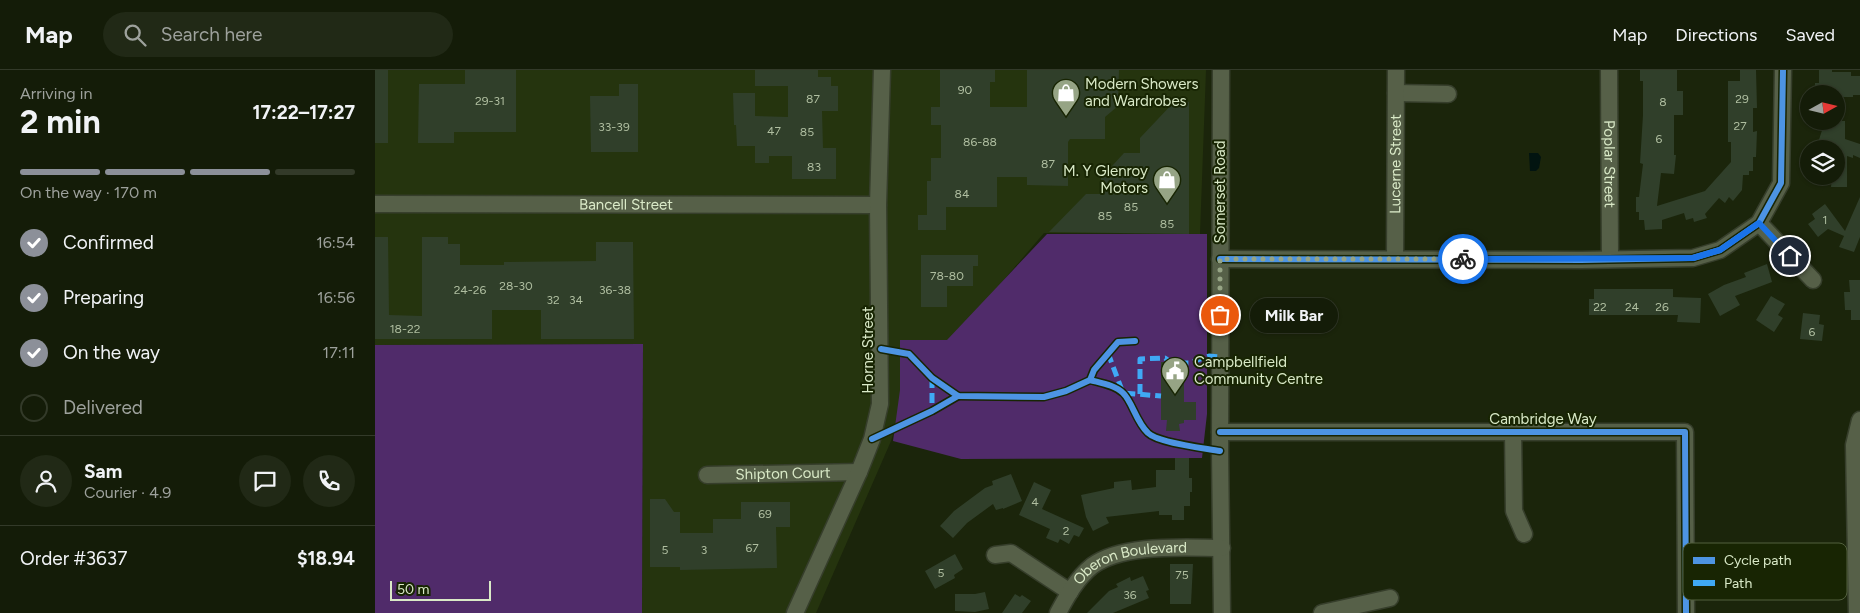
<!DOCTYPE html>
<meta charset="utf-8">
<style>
body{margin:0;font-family:Figtree,sans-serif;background:#212916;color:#f1f3f6;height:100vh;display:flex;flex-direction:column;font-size:19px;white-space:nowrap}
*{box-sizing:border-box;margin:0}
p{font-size:16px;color:#9da19c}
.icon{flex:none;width:28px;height:28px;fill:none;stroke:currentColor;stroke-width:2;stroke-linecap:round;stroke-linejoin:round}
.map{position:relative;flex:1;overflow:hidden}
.details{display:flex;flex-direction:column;background:#141c08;width:375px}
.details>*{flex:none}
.needle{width:32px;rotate:82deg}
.buttons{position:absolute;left:1425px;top:15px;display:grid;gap:10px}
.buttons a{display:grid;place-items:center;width:45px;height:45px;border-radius:50%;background:#141c08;box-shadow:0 1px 4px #0004,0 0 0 1px #333a29;font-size:25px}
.scale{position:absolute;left:15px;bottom:12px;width:101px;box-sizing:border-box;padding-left:5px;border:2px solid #d9e9c7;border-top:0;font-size:14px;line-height:18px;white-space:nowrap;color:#d9e9c7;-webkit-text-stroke:4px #182503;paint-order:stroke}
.pin{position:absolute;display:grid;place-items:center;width:42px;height:42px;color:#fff;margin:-21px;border:2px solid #fff;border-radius:50%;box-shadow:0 1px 5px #0007}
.courier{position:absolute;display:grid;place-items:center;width:50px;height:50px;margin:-25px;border:4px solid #1a73e8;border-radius:50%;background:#fff;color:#222;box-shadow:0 1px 6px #0007}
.bubble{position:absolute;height:35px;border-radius:18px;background:#141c08;box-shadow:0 1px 4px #0004,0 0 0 1px #333a29;font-size:16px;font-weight:700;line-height:35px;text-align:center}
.summary em{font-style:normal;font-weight:700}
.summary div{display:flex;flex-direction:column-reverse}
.summary{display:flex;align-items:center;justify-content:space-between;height:85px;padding:0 20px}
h1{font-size:32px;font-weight:700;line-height:38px}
.bar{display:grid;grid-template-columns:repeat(4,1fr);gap:8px 5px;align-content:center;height:60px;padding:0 20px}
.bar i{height:6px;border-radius:4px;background:#333a29}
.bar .current{background:#8c9099}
.bar p{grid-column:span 4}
.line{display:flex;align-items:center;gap:12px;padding:0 20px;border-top:1px solid #333a29}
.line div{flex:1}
.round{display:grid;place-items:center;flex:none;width:52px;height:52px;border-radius:26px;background:#212916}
ol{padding:0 20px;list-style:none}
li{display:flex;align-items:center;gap:15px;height:55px}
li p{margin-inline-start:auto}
li .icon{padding:5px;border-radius:50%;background:#8c9099;color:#fff;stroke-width:4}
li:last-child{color:#9da19c}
li i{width:28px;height:28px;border:2px solid #333a29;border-radius:50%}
header{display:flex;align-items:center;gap:30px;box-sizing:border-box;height:70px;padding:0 25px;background:#141c08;border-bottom:1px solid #333a29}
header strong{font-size:24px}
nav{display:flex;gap:28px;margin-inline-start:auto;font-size:18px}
.search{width:350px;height:45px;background:#212916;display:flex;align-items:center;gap:12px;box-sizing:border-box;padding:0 18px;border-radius:28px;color:#9da19c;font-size:19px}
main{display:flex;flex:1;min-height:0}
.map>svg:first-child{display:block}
.built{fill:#25340e}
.green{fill:#502b6a}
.water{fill:#021410}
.building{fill:#303f2a}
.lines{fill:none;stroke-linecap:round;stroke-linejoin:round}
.minor-casing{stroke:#363e2b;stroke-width:19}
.minor{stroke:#566048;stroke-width:16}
.quiet{stroke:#3fa9f5;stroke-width:5;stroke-dasharray:10 5;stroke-linecap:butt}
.cycleway-casing{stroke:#182503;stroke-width:9}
.cycleway{stroke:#4d94e3;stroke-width:6}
.done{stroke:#96a485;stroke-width:5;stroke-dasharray:0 9}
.route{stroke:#1a73e8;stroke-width:6}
.labels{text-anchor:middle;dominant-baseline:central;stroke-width:4;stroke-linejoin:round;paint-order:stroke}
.number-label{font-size:12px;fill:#afbea0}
.poi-label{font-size:15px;fill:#d9e9c7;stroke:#182503;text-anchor:start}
.street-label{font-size:15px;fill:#d9e9c7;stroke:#182503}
.key{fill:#182503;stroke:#52603e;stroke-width:1}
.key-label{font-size:14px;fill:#d9e9c7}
</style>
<header>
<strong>Map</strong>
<div class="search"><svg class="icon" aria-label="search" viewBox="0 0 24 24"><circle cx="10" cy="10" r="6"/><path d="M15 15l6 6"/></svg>Search here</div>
<nav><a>Map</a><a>Directions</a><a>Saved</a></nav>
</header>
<main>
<section class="details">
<div class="summary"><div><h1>2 min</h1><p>Arriving in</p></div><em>17:22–17:27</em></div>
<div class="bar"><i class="current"></i><i class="current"></i><i class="current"></i><i></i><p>On the way · 170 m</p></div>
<ol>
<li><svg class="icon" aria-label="check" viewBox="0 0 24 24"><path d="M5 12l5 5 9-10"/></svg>Confirmed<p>16:54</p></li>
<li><svg class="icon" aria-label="check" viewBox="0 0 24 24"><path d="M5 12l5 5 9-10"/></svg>Preparing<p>16:56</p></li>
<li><svg class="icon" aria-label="check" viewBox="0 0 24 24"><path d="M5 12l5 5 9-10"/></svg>On the way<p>17:11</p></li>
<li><i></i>Delivered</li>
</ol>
<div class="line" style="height:90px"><a class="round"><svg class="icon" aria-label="person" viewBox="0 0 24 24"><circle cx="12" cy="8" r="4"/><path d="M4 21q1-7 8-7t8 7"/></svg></a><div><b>Sam</b><p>Courier · 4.9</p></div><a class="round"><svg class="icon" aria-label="chat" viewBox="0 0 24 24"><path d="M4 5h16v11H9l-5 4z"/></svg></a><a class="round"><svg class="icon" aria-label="phone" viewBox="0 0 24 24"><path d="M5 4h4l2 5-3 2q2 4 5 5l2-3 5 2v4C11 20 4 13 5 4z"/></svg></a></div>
<div class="line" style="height:65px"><div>Order #3637</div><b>$18.94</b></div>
</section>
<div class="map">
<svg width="1485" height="543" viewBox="0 0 1485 543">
<rect width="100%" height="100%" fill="#1b250b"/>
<polygon class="built" points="0,0 831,0 825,164 669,163 573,275 525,271 525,330 523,348 516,371 441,543 267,543 268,274 0,275"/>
<g class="green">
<polygon points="672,164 832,164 832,344 827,388 586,389 518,371 525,320 525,270 572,270"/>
<polygon points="268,274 267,543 0,543 0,275"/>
</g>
<polygon class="water" points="1154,83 1163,83 1166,87 1164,98 1161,101 1155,101"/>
<g class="building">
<rect x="0" y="0" width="13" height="73"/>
<polygon points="90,0 141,0 141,62 79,62 79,73 43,73 44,14 90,14"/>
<polygon points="380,0 443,0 443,7 456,7 456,16 463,16 463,41 447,41 448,78 461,78 461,109 417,109 417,86 394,86 394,93 380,93 380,76 362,76 361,55 359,55 358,23 380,23 380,46 413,47 413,16 380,16"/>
<polygon points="565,0 620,0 620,12 615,12 615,37 652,37 652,0 744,0 743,36 730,47 730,69 695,69 693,72 693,116 652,115 652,107 622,107 622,137 571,137 571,160 543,160 543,145 552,145 552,111 556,111 556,88 566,88 566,55 556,55 556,37 565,37"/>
<polygon points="1265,0 1302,0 1302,21 1308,21 1308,45 1299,45 1299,85 1301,85 1299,104 1286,103 1282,136 1330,121 1356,92 1356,72 1353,72 1353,11 1365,11 1365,0 1381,0 1382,38 1378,38 1378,62 1382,61 1381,87 1378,87 1378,101 1374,101 1374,105 1368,105 1367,120 1358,131 1354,127 1350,133 1344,128 1330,144 1332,148 1319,152 1318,148 1311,150 1309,143 1287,150 1287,159 1270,160 1269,150 1264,150 1264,142 1261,142 1261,127 1264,127 1268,94 1265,93 1268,45 1268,11 1265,11"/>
<polygon points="1444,0 1457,0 1457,2 1476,2 1476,6 1485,6 1485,25 1478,25 1478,27 1461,27 1461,24 1440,24 1440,13 1444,13"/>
<polygon points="244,14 263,14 263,82 216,82 215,26 244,26"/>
<polygon points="799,32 814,32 814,164 674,162 711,124 726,124 726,108 749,83 765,83 765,68"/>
<polygon points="1450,51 1470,51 1470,69 1485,74 1485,88 1478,85 1478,88 1472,86 1472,117 1456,117 1457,106 1461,106 1461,79 1441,79"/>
<polygon points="1485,127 1485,167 1479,182 1464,177 1469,166 1453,159 1443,167 1433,154 1440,149 1437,144 1450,134 1470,161"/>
<polygon points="0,167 13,167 14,245 47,246 47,167 73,167 73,174 85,174 85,195 129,195 129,192 221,191 221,172 258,172 259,269 166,269 166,240 117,240 117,269 0,269"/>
<polygon points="546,185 603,185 603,196 598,196 598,216 572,216 572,237 546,237"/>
<polygon points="1392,194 1397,212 1360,226 1365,235 1345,246 1333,224 1349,215 1371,207 1369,203"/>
<polygon points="1474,210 1485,210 1485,250 1476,250 1476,240 1470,240 1469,222 1475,222"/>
<polygon points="1219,219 1298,219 1298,227 1326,228 1325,253 1302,252 1303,245 1214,245 1214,229 1219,229"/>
<polygon points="1396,226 1410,234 1403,245 1408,248 1399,262 1381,250"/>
<polygon points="1428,243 1445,245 1444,254 1449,255 1447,271 1425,269"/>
<polygon points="786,292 793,292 800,301 809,301 809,332 821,332 821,350 809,350 809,353 804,354 805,361 791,361 792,350 786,350"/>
<polygon points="800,388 814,388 814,408 817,408 817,422 815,422 815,436 809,436 809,450 797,450 797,445 784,445 784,441 731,447 734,453 718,461 711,447 706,425 739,418 739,412 756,410 757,420 781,417 781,400 800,400"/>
<polygon points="636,404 647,431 628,439 628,438 621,440 618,434 592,453 578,468 565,456 579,441 610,418 618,415 617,411"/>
<polygon points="659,412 676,420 667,439 709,458 704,467 699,465 694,474 685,469 683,473 671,468 675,459 644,445"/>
<polygon points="275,429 290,429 299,442 305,442 305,463 338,463 338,449 366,449 366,432 415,432 415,457 401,457 402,498 305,500 305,497 275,497"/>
<polygon points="580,484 588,499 579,505 580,508 560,519 550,501"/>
<polygon points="795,494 818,494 816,534 795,534"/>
<polygon points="768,506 774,520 771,521 774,528 738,543 712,543 734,521 743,517 741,514 755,507 756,511"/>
<polygon points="610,522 614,539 600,542 580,541 580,524 600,524"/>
<polygon points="640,524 645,527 647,525 656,531 647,543 627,543"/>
</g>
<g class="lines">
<defs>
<g id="minor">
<polyline points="846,0 845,381 847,543"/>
<path id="s1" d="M1234 0 1235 188"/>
<polyline points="1021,23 1073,24"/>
<path id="s2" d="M0 134 503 135"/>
<polyline points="1384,153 1438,210"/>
<polyline points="845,189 1206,190 1318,188 1345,180 1384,153 1406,113 1408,0"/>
<path id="s3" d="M1020 189 1021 0"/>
<polyline points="1138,361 1139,441 1149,464"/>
<polyline points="845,362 1310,362 1311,543"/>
<path id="s4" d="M332 405 484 402"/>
<polyline points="620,485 636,483 695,522"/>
<polyline points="420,543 484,402 497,369 505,334 503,135 507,0"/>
<path id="s5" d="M683 543C692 526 702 508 717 496 748 473 810 478 847 478"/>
<polyline points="947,543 1015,528"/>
<polyline points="1482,543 1479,375 1485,350"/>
</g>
</defs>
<use href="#minor" class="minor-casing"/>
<use href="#minor" class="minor"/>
<g class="quiet">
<polyline points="733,283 748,323 786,326"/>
<polyline points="557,308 557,341"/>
<polyline points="765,324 765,289 790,288 797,293 814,293 834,286 845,287"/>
</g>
<defs>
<g id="cycleway">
<polyline points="845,189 1206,190 1318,188 1345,180 1384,153 1406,113 1408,0"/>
<polyline points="506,279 534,284 557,308 583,326 669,327 691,321 715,310 719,300 743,272 760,271"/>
<path d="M715 310C726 313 740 315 748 323 757 331 761 352 773 363 783 373 829 378 845 381"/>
<polyline points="845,362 1310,362 1311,543"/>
<polyline points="497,369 557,341 583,326"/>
</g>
</defs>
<use href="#cycleway" class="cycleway-casing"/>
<use href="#cycleway" class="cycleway"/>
</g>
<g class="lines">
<polyline class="done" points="845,245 845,189 1088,189"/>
<polyline class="route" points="1088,189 1318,188 1345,180 1384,153 1415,186"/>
</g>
<defs>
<symbol id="shop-pin" viewBox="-11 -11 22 30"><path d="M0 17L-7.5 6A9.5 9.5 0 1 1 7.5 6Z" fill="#96a485" stroke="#182503"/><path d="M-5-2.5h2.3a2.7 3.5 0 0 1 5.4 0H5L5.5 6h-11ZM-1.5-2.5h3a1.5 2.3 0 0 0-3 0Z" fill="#fff"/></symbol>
<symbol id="civic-pin" viewBox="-11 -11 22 30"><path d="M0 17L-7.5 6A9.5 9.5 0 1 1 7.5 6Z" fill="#96a485" stroke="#182503"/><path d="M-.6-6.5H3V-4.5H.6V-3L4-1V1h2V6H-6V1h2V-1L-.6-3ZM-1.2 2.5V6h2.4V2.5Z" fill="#fff"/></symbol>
</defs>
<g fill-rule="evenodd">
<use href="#shop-pin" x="675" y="7" width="32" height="43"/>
<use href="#shop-pin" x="776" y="94" width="32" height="43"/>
<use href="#civic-pin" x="784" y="285" width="32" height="43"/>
</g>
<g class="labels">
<g class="number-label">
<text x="590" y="20">90</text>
<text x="438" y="29">87</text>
<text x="1367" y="29">29</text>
<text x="115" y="31">29-31</text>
<text x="1288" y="32">8</text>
<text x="1365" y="56">27</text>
<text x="239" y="57">33-39</text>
<text x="399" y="61">47</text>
<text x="432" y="62">85</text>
<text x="1284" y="69">6</text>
<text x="605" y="72">86-88</text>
<text x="673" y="94">87</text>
<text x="439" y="97">83</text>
<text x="587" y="124">84</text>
<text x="756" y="137">85</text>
<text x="730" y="146">85</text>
<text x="1450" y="150">1</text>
<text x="792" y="154">85</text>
<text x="572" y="206">78-80</text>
<text x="141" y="216">28-30</text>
<text x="95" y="220">24-26</text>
<text x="240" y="220">36-38</text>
<text x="178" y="230">32</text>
<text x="201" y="230">34</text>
<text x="1225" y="237">22</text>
<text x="1257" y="237">24</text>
<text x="1287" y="237">26</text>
<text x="30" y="259">18-22</text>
<text x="1437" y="262">6</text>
<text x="660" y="432">4</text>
<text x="390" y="444">69</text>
<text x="691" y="461">2</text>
<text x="377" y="478">67</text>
<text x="290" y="480">5</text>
<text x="329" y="480">3</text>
<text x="566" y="503">5</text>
<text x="807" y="505">75</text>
<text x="755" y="525">36</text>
</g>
<g class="poi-label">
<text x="710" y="14">Modern Showers<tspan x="710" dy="17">and Wardrobes</tspan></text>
<text x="773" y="101" text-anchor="end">M. Y Glenroy<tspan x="773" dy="17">Motors</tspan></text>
<text x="819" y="292">Campbellfield<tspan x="819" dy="17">Community Centre</tspan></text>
</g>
<g class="street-label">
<text stroke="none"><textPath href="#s1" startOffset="94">Poplar Street</textPath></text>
<text stroke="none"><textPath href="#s3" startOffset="95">Lucerne Street</textPath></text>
<text transform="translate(845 122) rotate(-90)">Somerset Road</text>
<text stroke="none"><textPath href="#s2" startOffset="251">Bancell Street</textPath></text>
<text transform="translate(493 280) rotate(-90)">Horne Street</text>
<text x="1168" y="349">Cambridge Way</text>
<text stroke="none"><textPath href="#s4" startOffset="76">Shipton Court</textPath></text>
<text stroke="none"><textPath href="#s5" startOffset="96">Oberon Boulevard</textPath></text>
</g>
</g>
<rect x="1308" y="473" width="164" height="57" rx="8" class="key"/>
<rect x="1318" y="487" width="22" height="7" fill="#4d94e3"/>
<rect x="1318" y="510" width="22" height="6" fill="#3fa9f5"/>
<g class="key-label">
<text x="1349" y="495">Cycle path</text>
<text x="1349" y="518">Path</text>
</g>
</svg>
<div class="buttons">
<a><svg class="needle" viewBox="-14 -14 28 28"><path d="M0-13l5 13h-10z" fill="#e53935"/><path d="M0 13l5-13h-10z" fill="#9da19c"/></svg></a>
<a><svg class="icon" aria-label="layers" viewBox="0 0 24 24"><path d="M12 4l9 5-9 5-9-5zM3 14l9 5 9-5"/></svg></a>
</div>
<div class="scale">50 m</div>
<div class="pin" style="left:845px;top:245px;background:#ea580c"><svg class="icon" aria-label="bag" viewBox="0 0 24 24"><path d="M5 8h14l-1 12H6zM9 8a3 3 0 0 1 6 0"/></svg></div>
<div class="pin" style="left:1415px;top:186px;background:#1f2937"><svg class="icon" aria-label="home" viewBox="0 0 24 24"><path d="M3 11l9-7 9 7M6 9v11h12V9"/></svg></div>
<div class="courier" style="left:1088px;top:189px"><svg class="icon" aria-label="bike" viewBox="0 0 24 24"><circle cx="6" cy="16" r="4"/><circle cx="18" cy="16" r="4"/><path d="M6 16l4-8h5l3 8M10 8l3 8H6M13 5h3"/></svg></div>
<div class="bubble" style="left:875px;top:228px;width:88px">Milk Bar</div>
</div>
</main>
